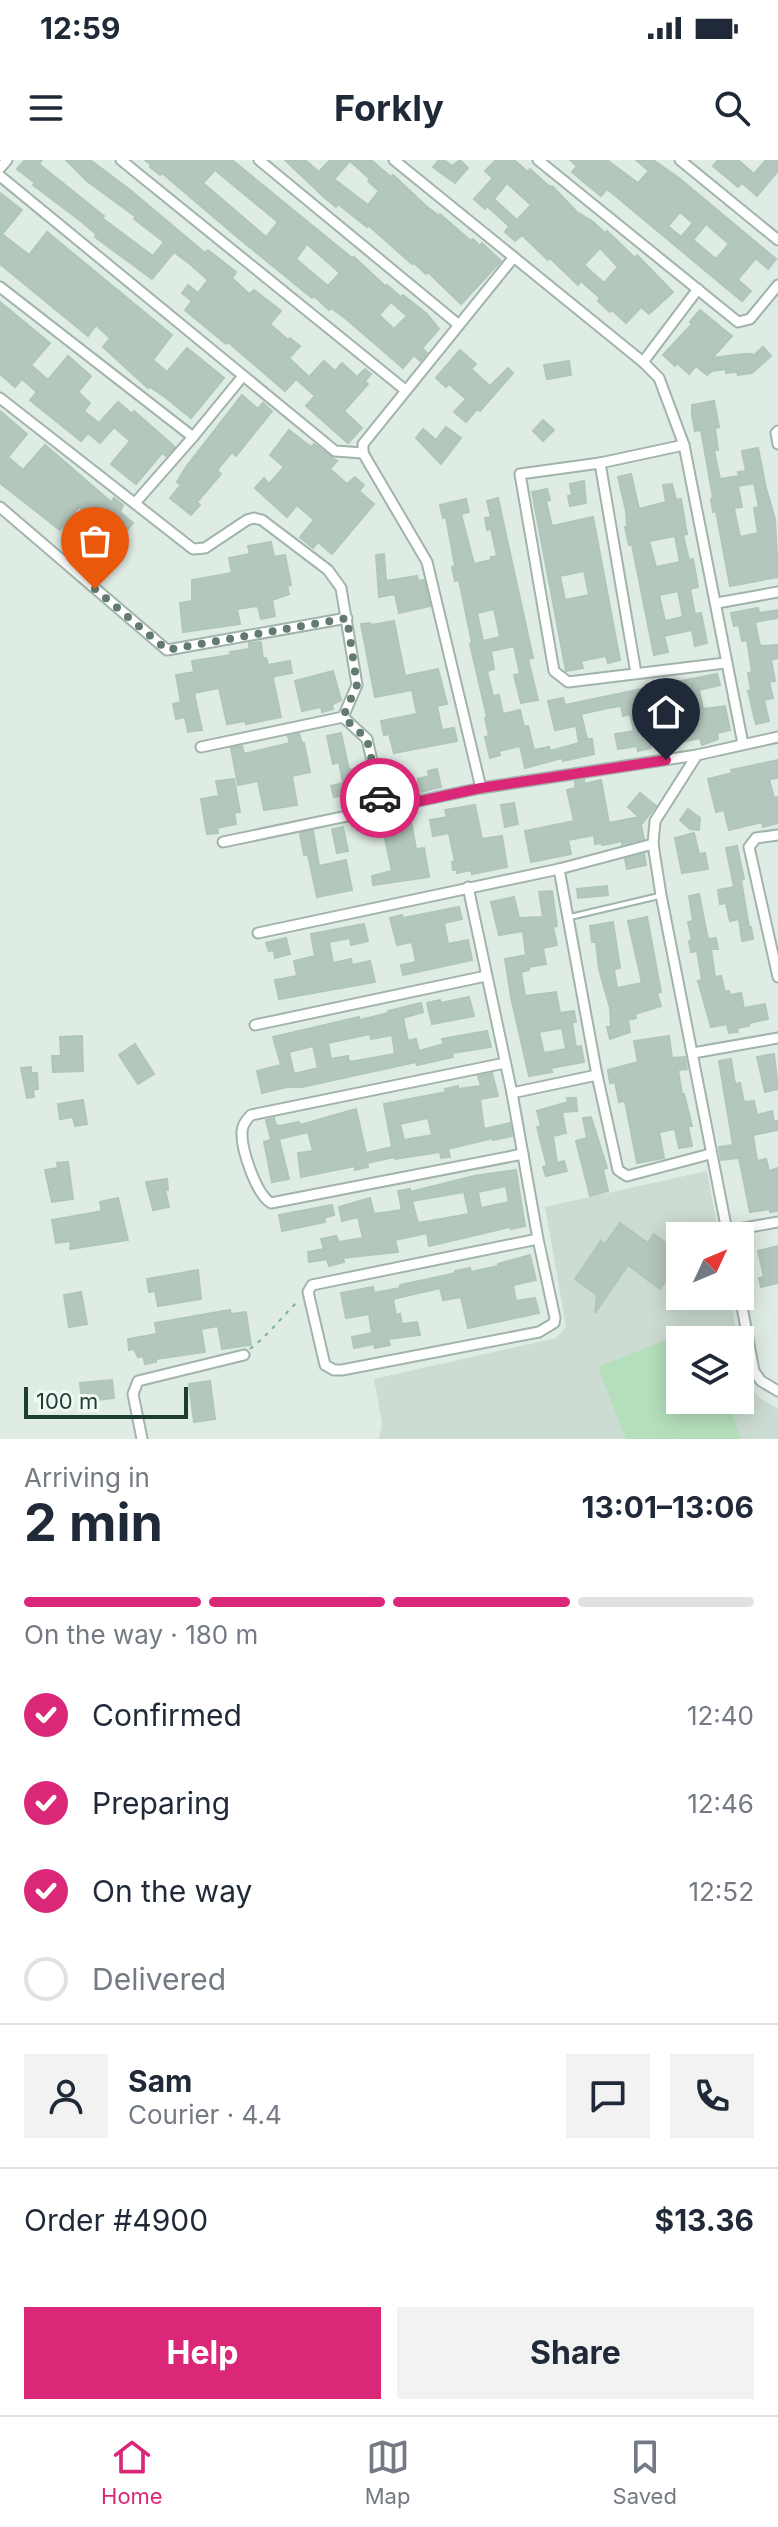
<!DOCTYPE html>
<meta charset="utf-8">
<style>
body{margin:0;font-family:Inter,sans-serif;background:#f2f2f3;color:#1f2937;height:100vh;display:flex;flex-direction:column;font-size:30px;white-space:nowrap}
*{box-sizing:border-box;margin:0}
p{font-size:26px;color:#747a83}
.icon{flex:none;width:44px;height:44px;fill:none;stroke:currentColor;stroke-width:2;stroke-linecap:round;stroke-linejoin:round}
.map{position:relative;height:1279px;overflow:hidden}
.drawer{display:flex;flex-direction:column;background:#fff;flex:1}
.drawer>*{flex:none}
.needle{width:52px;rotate:46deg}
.fabs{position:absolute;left:666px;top:1062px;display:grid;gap:16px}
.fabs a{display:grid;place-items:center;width:88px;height:88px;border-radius:0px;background:#fff;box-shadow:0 4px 20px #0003;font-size:40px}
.scale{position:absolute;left:24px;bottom:20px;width:164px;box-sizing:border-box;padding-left:8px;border:4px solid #1e3d31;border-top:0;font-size:22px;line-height:28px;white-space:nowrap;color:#1e3d31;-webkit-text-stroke:6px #eff8f3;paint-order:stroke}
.pin{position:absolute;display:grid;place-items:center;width:68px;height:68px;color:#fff;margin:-82px -34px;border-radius:50% 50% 50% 0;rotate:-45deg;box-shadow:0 0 8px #0007}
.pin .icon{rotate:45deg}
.courier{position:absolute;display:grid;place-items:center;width:80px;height:80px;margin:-40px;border:6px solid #db2777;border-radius:50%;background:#fff;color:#222;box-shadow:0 2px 10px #0007}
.summary em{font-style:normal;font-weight:700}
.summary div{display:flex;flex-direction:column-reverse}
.summary{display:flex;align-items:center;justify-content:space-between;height:136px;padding:0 24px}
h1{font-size:52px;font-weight:700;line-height:60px}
.bar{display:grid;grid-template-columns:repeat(4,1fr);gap:12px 8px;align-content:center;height:96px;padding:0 24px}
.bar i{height:10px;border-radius:6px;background:#e0e1e3}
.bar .on{background:#db2777}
.bar p{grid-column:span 4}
.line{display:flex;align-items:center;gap:20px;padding:0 24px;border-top:2px solid #e0e1e3}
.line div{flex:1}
.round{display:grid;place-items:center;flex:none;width:84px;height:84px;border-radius:0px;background:#f2f2f3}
ol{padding:0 24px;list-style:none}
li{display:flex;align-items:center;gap:24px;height:88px}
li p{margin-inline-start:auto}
li .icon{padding:8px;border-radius:50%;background:#db2777;color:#fff;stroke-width:4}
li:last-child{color:#747a83}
li i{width:44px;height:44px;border:4px solid #e0e1e3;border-radius:50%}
.button{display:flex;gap:16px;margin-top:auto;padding:16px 24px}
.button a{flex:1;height:92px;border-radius:0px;background:#db2777;color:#fff;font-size:32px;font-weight:700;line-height:92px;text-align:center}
.button a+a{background:#f2f2f3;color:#1f2937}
.status{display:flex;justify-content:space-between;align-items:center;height:56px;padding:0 40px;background:#fff;direction:ltr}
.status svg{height:22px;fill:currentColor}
header{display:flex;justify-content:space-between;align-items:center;height:104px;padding:0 24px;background:#fff;font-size:36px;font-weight:700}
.tab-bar{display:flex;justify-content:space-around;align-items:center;height:112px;border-top:2px solid #e0e1e3;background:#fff;font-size:22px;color:#747a83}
.tab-bar a{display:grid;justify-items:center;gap:4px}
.tab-bar .on{color:#db2777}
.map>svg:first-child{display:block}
.built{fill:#cddcd3}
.green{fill:#b5dfbb}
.building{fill:#b4c7bd;stroke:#b1c6ba;stroke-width:2;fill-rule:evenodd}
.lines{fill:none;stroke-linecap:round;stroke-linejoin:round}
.service-casing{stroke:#a1b4ab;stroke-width:8}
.minor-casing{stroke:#a1b4ab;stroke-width:13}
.path{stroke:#7cb29b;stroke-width:2;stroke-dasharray:4 6;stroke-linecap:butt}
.service{stroke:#fff;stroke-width:4}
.minor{stroke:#fff;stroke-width:9}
.done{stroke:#627a70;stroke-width:8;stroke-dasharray:0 14.4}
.route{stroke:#db2777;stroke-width:10}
</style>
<div class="status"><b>12:59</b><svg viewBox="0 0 49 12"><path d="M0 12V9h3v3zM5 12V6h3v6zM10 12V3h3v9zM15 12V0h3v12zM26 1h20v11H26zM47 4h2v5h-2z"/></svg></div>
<header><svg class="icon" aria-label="menu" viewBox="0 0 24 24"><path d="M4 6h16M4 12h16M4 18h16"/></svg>Forkly<svg class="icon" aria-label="search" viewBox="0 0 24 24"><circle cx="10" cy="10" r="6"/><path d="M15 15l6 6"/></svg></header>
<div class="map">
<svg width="778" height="1279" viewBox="0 0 778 1279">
<rect width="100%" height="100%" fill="#dfece4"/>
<polygon class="built" points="707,1011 719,1076 680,1076 680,1136 730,1136 738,1180 680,1180 680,1240 740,1240 740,1192 745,1222 760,1238 778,1249 778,1279 379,1279 382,1263 374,1219 556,1178 566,1167 545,1047"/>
<polygon class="green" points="701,1166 706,1180 680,1180 680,1240 727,1240 741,1279 626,1279 598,1207"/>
<g class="building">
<polygon points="25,0 42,0 39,4 104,56 102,58 153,96 164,82 134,59 136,57 87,21 66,0 90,0 129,29 205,93 208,90 236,112 232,118 249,134 254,130 281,151 270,164 288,180 290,178 300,186 289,198 309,217 324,201 335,211 342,203 357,217 365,209 371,214 365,221 368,224 344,251 362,268 348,283 306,246 315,236 296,219 285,231 228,182 226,184 185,150 192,141 182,133 188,125 198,133 208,120 190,104 174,92 152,119 95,77 96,74 82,62 33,25 35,23 17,9"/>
<path d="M145 0H232L352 98 354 97 385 126 387 125 401 137 403 135 427 154 439 169 422 188 427 193 420 201 414 195 403 208 345 158 331 148 329 150 314 136 312 138 236 76 162 13 160 15 150 7 151 5ZM215 10 278 62 266 77 203 23ZM307 84 340 113 328 126 296 99ZM391 142 407 156 394 169 379 155Z"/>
<path d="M285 0H305L319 12 330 0H371L391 17 393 15 426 46 439 56 440 54 471 81 473 79 480 86 482 83 501 101 461 144 428 112 426 114 414 103 412 104 368 65 367 67 338 44 336 47 325 38ZM350 1 370 19 368 21 379 31 368 45 334 19Z"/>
<polygon points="439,0 444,0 452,6 460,0 468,8 455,23 433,7"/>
<path d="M496 0H514L528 12 530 9 550 27 552 26 577 52 592 61 605 73 607 71 635 98 637 95 673 132 649 154 641 147 626 163 612 150 610 152 598 141 600 138 581 121 578 125 550 98 548 100 522 75 515 81 505 72 509 66 487 46 485 49 474 39 493 18 485 11ZM507 23 531 45 517 60 494 39ZM600 88 618 107 604 123 584 105Z"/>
<path d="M570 0H607L638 23 649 11 636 0H653L679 18 776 99 768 109 756 98 739 118 738 120 751 131 742 141 612 33 607 29 601 36 579 18 572 12 577 6ZM680 52 693 63 681 77 668 66ZM706 64 729 84 716 99 693 80Z"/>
<polygon points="718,0 738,0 754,14 766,0 778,0 778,11 757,36 742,23 738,27 713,6"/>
<polygon points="0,33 22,50 2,74 29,95 47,72 172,175 153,200 167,212 187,188 224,218 191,258 165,237 150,227 148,228 103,187 110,178 96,165 88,176 0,104"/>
<polygon points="0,142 50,183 31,205 48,220 68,196 91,216 78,232 90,243 84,251 99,263 118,242 132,254 134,251 175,287 166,296 162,293 136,324 111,304 130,281 114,267 100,283 88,273 81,281 30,240 37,232 22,219 15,227 0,214"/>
<polygon points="700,150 732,176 712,198 743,194 752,194 752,197 763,187 771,196 752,213 738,215 737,212 726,213 726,209 712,211 707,215 696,206 689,214 677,203 675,206 663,195 692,164 690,162"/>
<polygon points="460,190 476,204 471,209 490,226 508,208 513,213 480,251 477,249 466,262 454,252 466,239 449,224 446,227 436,218"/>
<polygon points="569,201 571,215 547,219 544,205"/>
<polygon points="242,235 258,249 263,243 272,251 236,296 232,292 217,310 221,314 197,342 200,345 191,355 170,338 181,325 177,322 186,307"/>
<path d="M714 241 719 267 715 268 718 290H714L720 319 739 316 738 312 746 311 742 291 758 288 766 328 775 359 778 417 730 426 716 351 713 352 711 339 713 338 701 270 695 271 692 256V245ZM754 323 759 347 754 348 758 373 740 377 734 348 742 347 738 326Z"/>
<polygon points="0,251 27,274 8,297 23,310 45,285 111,342 114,338 123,345 120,352 133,363 106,395 96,387 101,380 89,370 95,361 79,347 60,370 0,323"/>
<polygon points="543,260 554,270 543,281 533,271"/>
<polygon points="446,267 461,278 441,304 416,278 423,269 436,280"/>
<polygon points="289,270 311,287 314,284 337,301 330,309 347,324 355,317 364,325 359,331 374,344 332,394 318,382 313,388 300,377 314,360 297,345 287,357 255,328 264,318 269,324 284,307 270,295"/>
<path d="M631 314 639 349 666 342 663 325 672 324 676 340 681 339 687 374 683 375 689 400 693 399 698 427 690 429 695 454 701 453 707 483 695 486 692 470 664 476 668 492 654 495 632 385H629L625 367H627L626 351 618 317ZM675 376 680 402 656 407 649 381ZM678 431 683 457 665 461 659 435Z"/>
<polygon points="584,321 586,343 570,346 568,336 572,335 570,324"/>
<path d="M547 329 550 340 546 341 552 366 593 357 620 500 608 503 606 496 581 501 583 508 566 511 532 332ZM584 411 589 435 565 440 560 416Z"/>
<path d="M498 338 533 498 528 499 538 540 521 543 514 515 520 514 514 486 491 491 494 509 487 511 493 536 499 535 503 554 520 550 524 567 528 566 534 590 549 587 550 591 579 583 576 566 555 570 548 541 563 538 565 545 642 529 650 569 671 564 665 524 717 514 720 525 699 530 703 549 725 546 730 570 717 573 718 579 702 585 700 578 676 583 674 578 650 583 651 588 638 591 637 586 618 589 615 574 634 571 630 554 623 556 621 546 608 548 581 554 587 579H592L594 594 563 601 562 598 525 608 520 586 499 591 500 595 490 598 485 577 489 576 485 558 487 557 470 484 472 483 459 420 455 421 452 407 455 406 446 357 443 358 440 345 466 339 469 352 461 354 474 404 491 400V397L497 396 491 369 487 370 485 358 491 357 487 341ZM494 449 500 477 483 481 477 453Z"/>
<polygon points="271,382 274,397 285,395 291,425 287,426 289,434 272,440 275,456 261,459 258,446 237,449 240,464 183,472 180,443 192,441 192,420 232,413 229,398 250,394 248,386"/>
<polygon points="384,394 386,421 417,416 418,421 424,420 430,446 399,453 395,434 379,437 376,395"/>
<polygon points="758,448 759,453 778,450 778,458 755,462 760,486 778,485 778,498 771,500 775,521 769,522 773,538 764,540 769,561 756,564 748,531 751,530 748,513 752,512 747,480 742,481 739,465 734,466 731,453"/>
<polygon points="394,461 405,516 438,509 447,544 437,546 442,570 454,568 457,581 394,593 389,574 384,575 381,561 417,554 412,530 375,537 361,464 370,463 371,465"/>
<polygon points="261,482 263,499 266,498 268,505 290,501 292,513 275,516 273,519 281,557 246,564 245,561 227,564 219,528 194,533 202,570 188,572 185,557 176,559 173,544 181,542 176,515 194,512 192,501 231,495 230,492 249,489 249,483"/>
<polygon points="333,511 341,540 332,545 333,549 322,552 321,547 302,551 295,521"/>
<polygon points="341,573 349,610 366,607 370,630 334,637 331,626 343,623 339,602 333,604 327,576"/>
<polygon points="299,574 302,583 304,583 310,612 292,616 297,645 264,650 258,621 238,625 231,588 242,586 244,594 290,583 288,576"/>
<polygon points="778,600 777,618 769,619 774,638 778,637 778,663 763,667 762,662 729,670 724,650 716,652 708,619 732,613 731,610"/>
<polygon points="437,609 441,627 421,632 418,619 429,616 428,611"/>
<polygon points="234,619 240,652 234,653 236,664 217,668 218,673 207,674 201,639 219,636 216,621"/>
<polygon points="584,620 584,624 601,620 609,663 639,657 628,647 640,633 656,646 641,665 644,679 622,684 622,681 602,685 601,683 595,684 594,675 568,680 571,694 531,702 525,671 574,661 567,630 575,628 575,621"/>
<polygon points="514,643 518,664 505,667 501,645"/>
<polygon points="475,645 482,679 502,676 507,707 472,714 471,710 457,713 457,710 453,710 452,702 455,702 449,673 433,676 430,660 447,657 445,650"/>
<polygon points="688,649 700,658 699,670 690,669 680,660"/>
<polygon points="410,655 416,689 424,688 429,717 373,725 372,716 392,711 381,660"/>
<polygon points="343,667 348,691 337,693 332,669"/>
<polygon points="313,671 319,706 346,700 352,730 317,737 308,695 304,695 300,673"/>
<polygon points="694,673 699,694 705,693 708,709 682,713 675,678"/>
<polygon points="737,686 744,719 741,720 749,767 751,767 753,779 742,781 739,759 730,761 726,743 720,744 718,730 734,727 726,688"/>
<polygon points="644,694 646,705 627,709 625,699"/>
<polygon points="607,726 608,735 578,738 577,729"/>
<path d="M552 731 557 766 553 767 557 785 543 788 546 804 529 807V810L521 812 525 836 556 832 560 853 574 851 576 862H572L576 887 581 886 584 902 551 908 552 912 529 916 511 837 505 799 526 795 523 771 499 775 491 742 514 737 519 758 543 757 539 732ZM562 868 566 889 544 893 539 872Z"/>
<polygon points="699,734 708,779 716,778 718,789 711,789 715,817 721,816 725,832 729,831 730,835 741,833 744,848 765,844 768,859 749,863 749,866 737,868 738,872 729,873 727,864 711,867 698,821 702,820 697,791 691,792 689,781 692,780 688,762 693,761 689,736"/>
<polygon points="459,747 462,759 444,763 448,784 468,780 472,800 403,815 401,805 416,802 412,782 397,785 390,758 402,755 403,758"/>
<polygon points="647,757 661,832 657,833 661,846 635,854 636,858 628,860 630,872 610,879 607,867 611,867 610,848 599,809 596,782 592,782 590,766 613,762 620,808 614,809 617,828 642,823 628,761"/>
<polygon points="364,764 368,781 351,785 350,778 329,782 333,803 351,799 352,805 370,801 375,822 279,839 275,820 297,816 294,801 315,796 311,774"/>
<polygon points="286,778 290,794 275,798 274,790 269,791 266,783"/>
<polygon points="469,837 474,856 432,864 427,843 440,840 441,843"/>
<path d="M421 843 423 852 403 858 408 881 416 879 419 891 444 884 442 879 487 871 491 887 452 893 453 897 417 905 416 902 302 927H287L262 933 257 911 281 905 273 877 359 857 360 860 388 853V851ZM370 874 371 879 392 875 395 894 349 902 348 896 331 899 328 883ZM313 886 318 908 294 914 289 892Z"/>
<polygon points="82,876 83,911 53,912 52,896 61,896 60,877"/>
<polygon points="669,876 672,898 685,897 687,909 678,910 682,934 684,934 692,966 688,966 692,986 679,988 675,969 659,972 664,998 637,1003 625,941 619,942 615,922 610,923 608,910 638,902 634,881"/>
<polygon points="135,884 154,914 138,924 119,895"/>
<polygon points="774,894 778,929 765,932 757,897"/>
<polygon points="731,899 735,924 740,923 744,942 754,941 757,955 772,951 774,962 778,961 778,970 753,975 757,1001 766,999 769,1011 778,1008 778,1051 770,1052 770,1049 750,1052 739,998 721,1000 719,987 733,985 719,901"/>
<polygon points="31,907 31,913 37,913 38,929 33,930 34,937 27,938 21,908"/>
<path d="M492 913 498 936 480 939 484 969 510 963 512 976 493 980V978L448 989 450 997 441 998 440 992 395 999 394 997 367 1003 368 1007 355 1010V1006L301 1017 298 993 313 991 308 972 279 979 289 1019 272 1022 264 982 271 980 266 960 274 958 276 965 280 966 299 962 300 965 356 949 366 993 392 987 384 944 446 932 445 929 458 926V929L481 926 478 916ZM428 958 432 975 404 980 400 964Z"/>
<polygon points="567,938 576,938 577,951 562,952 566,973 553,976 557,1003 564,1001 567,1011 546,1016 543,1007 547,1006 537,967 541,966 537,951 568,942"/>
<polygon points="83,940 87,964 75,966 73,957 60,959 58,944"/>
<polygon points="591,957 607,1008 603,1009 608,1031 590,1036 576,981 587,978 583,958"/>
<polygon points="68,1002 73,1039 52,1042 45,1010 58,1008 57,1003"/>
<path d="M516 1010 525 1066 511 1069 510 1067 429 1086 427 1073 395 1080 398 1092 343 1098 344 1102 329 1106 327 1099 309 1102 308 1092 324 1089 321 1079 336 1076 339 1082 363 1078 358 1057 342 1061 339 1047 370 1038 374 1054 402 1050 398 1031 410 1029V1032L474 1016ZM506 1026 509 1042 481 1048 478 1032ZM464 1032 469 1054 418 1063 412 1041Z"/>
<polygon points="167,1019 168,1030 165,1030 169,1047 153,1050 146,1022"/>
<polygon points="118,1038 128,1080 70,1089 71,1081 56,1083 52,1060 102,1051 100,1042"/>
<polygon points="332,1045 334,1055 324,1058 325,1062 282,1071 279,1055"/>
<polygon points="620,1063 648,1083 654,1074 680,1094 680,1100 660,1129 628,1105 595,1153 597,1135 575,1119 601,1081 605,1084"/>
<polygon points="778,1086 778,1123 761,1127 759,1118 764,1117 758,1091"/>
<polygon points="530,1095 536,1120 513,1125 516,1141 535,1138 539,1153 468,1168 461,1137 443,1140 440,1128 393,1139 396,1155 400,1154 402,1164 417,1162 420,1175 388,1179 390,1185 375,1188 374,1184 354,1188 352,1177 372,1173 369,1154 346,1158 341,1133 373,1127 374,1133 400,1128 400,1125 456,1113 455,1111 470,1108 471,1112 498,1106 498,1104"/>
<polygon points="198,1110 201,1139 158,1146 155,1131 149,1132 147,1119"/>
<polygon points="81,1132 87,1164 69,1167 64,1135"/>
<polygon points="230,1150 231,1154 246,1152 251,1185 222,1189 218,1166 201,1169 205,1192 156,1199 156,1202 145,1204 143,1196 138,1197 134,1189 129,1190 128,1179 157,1174 155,1163"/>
<polygon points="112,1220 114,1238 82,1242 80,1223"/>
<polygon points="210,1221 215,1259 194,1262 189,1224"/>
</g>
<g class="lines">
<defs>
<polyline id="service" points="570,757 659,736"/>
<g id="minor">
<polyline points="121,0 404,229"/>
<polyline points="259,0 459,165"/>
<polyline points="394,0 643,202 659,218 684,285 743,584"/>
<polyline points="538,0 738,162 750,159 778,125"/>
<polyline points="680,0 778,80"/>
<polyline points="0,8 7,0"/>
<polyline points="0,16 335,291 363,293 363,284 514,97"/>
<polyline points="0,127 193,277"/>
<polyline points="643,202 698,129"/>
<polyline points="0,238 193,389 205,388 247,360 254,358 262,360 328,410 341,428 357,525 343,557 367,579 383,649"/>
<polyline points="778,271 776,273 778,284"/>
<polyline points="684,285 600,303 520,314 554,511 568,522 725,503"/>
<polyline points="363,293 427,402 481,628 697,595"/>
<polyline points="600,303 636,513"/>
<polyline points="135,343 193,277 243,216"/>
<polyline points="0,347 167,490 347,458"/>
<polyline points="717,443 778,432"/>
<polyline points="201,587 343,557"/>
<polyline points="778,675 756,678 749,687 778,817"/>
<polyline points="223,682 481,628"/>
<polyline points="559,709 597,915 618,1010 627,1016 710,994"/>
<polyline points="468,727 512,933 538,1079 555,1158 554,1163 539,1172 342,1210 334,1210 325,1205 308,1132 312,1125 538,1079"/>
<polyline points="258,773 559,709 653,684"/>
<polyline points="255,865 486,816"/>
<polyline points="693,893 778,878"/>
<path d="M505 903 251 955C247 959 242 965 242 972 241 989 256 1034 271 1043L523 994"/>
<polyline points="512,933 597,915"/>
<polyline points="727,1071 778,1062"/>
<polyline points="728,1076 661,735 653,684 655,661 697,595 778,577"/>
<polyline points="740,1136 754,1211 761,1221 778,1231"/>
<polyline points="142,1279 133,1234 138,1221 244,1195"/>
</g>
</defs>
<use href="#service" class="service-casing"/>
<use href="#minor" class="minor-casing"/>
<path class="path" d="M250 1189C268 1175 282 1157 298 1141"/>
<use href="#service" class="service"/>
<use href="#minor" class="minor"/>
</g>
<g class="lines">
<polyline class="done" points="95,429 167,490 347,458 357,525 343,557 367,579 380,638"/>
<polyline class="route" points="380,638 383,649 481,628 666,600"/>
</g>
</svg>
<div class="fabs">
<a><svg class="needle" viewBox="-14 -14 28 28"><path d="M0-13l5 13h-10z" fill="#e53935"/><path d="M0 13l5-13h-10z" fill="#747a83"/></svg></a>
<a><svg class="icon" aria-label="layers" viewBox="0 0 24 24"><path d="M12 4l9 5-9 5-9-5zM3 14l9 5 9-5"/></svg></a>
</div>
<div class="scale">100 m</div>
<div class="pin" style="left:95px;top:429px;background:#ea580c"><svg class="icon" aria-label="bag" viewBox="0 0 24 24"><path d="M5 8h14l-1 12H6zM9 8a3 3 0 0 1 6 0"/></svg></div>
<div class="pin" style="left:666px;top:600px;background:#1f2937"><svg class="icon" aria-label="home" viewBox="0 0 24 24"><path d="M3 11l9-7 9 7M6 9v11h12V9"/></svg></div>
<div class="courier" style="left:380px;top:638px"><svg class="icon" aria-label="car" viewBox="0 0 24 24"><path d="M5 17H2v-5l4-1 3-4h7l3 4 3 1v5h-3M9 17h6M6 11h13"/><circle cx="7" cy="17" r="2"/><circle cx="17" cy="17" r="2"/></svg></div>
</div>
<section class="drawer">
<div class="summary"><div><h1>2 min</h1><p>Arriving in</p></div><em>13:01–13:06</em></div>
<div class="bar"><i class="on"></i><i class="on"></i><i class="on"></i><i></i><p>On the way · 180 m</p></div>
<ol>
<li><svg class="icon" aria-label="check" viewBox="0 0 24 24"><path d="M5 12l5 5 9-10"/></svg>Confirmed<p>12:40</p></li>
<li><svg class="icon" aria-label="check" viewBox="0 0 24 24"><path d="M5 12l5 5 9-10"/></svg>Preparing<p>12:46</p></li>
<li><svg class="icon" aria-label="check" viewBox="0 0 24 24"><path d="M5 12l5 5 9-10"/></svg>On the way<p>12:52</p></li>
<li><i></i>Delivered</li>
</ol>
<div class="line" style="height:144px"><a class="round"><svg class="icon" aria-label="person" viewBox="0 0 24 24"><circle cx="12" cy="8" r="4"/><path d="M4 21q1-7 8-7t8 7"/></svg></a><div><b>Sam</b><p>Courier · 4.4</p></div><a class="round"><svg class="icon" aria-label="chat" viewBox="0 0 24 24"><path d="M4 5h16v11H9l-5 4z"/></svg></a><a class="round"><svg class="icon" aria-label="phone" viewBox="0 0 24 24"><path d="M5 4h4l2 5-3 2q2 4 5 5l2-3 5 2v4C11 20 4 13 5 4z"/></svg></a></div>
<div class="line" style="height:104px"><div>Order #4900</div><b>$13.36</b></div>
<div class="button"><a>Help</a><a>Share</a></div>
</section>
<nav class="tab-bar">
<a class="on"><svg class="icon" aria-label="home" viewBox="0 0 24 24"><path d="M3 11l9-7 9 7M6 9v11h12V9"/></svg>Home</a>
<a><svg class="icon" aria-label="map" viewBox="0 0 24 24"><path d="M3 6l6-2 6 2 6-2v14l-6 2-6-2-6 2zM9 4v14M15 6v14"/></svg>Map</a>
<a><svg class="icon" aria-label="saved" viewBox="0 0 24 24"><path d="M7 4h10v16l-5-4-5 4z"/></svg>Saved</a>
</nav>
